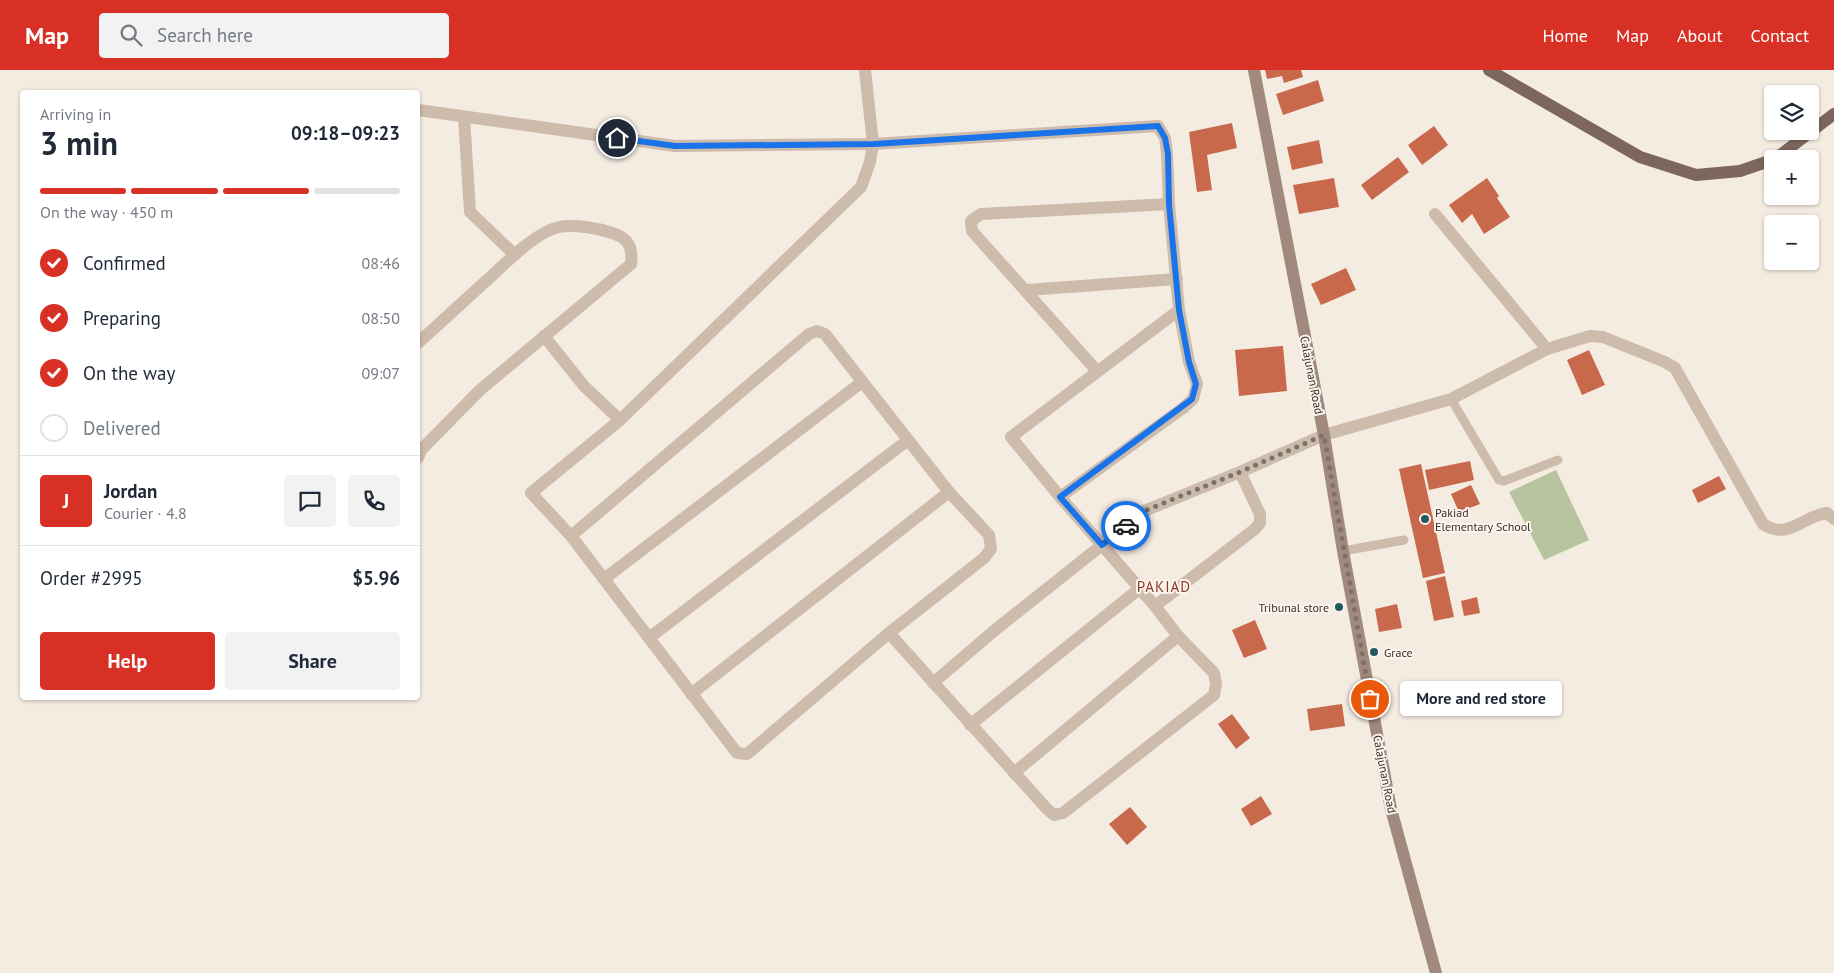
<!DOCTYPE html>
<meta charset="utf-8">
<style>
body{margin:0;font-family:"PT Sans",sans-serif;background:#f2f2f3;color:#1f2937;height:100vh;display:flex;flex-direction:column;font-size:19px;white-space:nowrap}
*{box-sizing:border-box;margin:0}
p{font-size:16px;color:#747a83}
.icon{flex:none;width:28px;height:28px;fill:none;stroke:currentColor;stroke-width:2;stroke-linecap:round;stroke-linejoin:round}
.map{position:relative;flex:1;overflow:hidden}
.panel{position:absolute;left:20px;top:20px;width:400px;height:610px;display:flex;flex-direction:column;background:#fff;border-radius:5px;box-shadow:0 1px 4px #0004}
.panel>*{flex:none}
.fabs{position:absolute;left:1764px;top:15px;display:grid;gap:10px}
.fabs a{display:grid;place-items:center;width:55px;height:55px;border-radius:5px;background:#fff;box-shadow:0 1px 4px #0004;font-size:25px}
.pin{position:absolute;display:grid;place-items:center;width:42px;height:42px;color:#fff;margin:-21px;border:2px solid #fff;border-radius:50%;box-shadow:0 1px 5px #0007}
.courier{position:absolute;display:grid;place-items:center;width:50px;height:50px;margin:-25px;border:4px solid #1a73e8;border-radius:50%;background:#fff;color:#222;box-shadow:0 1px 6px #0007}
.bubble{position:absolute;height:35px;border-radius:5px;background:#fff;box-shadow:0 1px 4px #0004;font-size:16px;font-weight:700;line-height:35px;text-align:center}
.summary em{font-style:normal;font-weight:700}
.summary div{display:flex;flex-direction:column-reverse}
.summary{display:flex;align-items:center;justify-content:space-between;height:85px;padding:0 20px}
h1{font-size:32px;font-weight:700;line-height:38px}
.bar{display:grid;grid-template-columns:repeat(4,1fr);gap:8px 5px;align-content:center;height:60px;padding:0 20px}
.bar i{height:6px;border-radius:4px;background:#e0e1e3}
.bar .on{background:#d93025}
.bar p{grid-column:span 4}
.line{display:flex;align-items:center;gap:12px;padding:0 20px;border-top:1px solid #e0e1e3}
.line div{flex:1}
.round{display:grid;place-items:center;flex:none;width:52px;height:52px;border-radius:5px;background:#f2f2f3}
ol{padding:0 20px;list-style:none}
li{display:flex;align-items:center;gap:15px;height:55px}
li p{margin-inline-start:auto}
li .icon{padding:5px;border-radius:50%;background:#d93025;color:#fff;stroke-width:4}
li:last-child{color:#747a83}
li i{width:28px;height:28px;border:2px solid #e0e1e3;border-radius:50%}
.button{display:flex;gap:10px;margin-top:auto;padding:10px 20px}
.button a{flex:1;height:58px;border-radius:5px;background:#d93025;color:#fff;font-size:20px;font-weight:700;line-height:58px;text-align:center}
.button a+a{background:#f2f2f3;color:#1f2937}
header{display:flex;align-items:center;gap:30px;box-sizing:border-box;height:70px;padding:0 25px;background:#d93025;color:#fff}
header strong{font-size:24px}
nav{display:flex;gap:28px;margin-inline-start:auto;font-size:18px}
.search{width:350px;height:45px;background:#f2f2f3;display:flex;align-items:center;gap:12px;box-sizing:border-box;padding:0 18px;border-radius:5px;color:#747a83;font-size:19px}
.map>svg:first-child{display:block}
.green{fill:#b8c4a0}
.building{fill:#c8694b}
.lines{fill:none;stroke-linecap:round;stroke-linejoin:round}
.service{stroke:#cdbbac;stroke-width:9}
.minor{stroke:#cdbbac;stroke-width:12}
.secondary{stroke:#a18a7d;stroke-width:12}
.primary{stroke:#7d675c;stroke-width:12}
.done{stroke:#7c716b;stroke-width:5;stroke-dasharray:0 9}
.route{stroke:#1a73e8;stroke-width:6}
.poi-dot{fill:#1f5a5e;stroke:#fbf5ee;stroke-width:2}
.labels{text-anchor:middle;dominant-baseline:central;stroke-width:4;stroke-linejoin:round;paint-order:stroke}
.street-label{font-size:12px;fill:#3b302b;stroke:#fbf5ee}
.poi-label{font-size:12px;fill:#3b302b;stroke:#fbf5ee;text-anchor:start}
.quarter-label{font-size:15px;letter-spacing:1px;fill:#8c3b22;stroke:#fbf5ee}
</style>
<header>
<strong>Map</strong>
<div class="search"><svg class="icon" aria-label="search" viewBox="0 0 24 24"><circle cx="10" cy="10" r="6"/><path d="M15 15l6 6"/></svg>Search here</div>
<nav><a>Home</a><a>Map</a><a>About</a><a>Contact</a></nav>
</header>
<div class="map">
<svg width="1834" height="903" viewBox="0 0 1834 903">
<rect width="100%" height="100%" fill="#f4ebe1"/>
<polygon class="green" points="1556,400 1589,470 1544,490 1509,422"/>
<g class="building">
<polygon points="1265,0 1301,0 1303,7 1284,13 1282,6 1267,9"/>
<polygon points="1318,10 1324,31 1283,45 1276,24"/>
<polygon points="1232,53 1237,78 1207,85 1212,120 1197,122 1189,62"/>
<polygon points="1434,56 1448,75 1422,95 1408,75"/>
<polygon points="1319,70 1323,93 1292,100 1287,77"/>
<polygon points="1398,87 1409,102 1372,130 1361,115"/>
<polygon points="1334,108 1339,137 1299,144 1293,115"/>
<polygon points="1487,108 1499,126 1497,128 1510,147 1484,164 1472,144 1462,153 1449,135"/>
<polygon points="1346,198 1356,220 1321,235 1311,214"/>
<polygon points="1283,276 1287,321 1239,326 1235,280"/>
<polygon points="1589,280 1605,315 1582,325 1567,290"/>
<polygon points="1470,391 1474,410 1429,420 1425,400"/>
<polygon points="1421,394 1445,503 1423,508 1399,399"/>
<polygon points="1719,406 1726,419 1698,433 1692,420"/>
<polygon points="1471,415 1480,434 1459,442 1451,424"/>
<polygon points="1445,506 1454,547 1434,551 1426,511"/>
<polygon points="1477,527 1480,543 1464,546 1461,531"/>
<polygon points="1397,534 1402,558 1379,562 1375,539"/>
<polygon points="1255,550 1267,579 1244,588 1232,560"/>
<polygon points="1342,634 1345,656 1310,661 1307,639"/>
<polygon points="1232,644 1250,668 1236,679 1218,654"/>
<polygon points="1261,726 1272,744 1251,756 1241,739"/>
<polygon points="1130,737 1147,757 1127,775 1109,754"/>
</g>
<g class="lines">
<g class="service">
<polyline points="1451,329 1499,410 1504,411 1558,390"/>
<polyline points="1343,481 1404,470"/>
</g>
<g class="minor">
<polyline points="418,40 675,76 873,74 1158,56 1165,68 1167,83 1169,134 1179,240 1189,292 1197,314 1193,329 1183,338 1060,427 1011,367 1179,240"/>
<polyline points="464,47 470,142 515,185"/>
<polyline points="1435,144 1547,279"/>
<polyline points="1027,220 1177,209"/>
<polyline points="544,266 584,316 620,350"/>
<path d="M418 273C440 253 463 232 486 211 504 195 535 162 559 157 575 154 597 158 612 163 629 168 633 178 631 194L480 320 421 380 418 388"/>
<polyline points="1097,301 972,161 971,151 981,144 1169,134"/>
<polyline points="571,466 809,264 817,261 825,264 949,422 989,465 991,479 984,488 889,563 747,684 737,683 571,466 531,423 620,350 861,117 870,92 873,74 865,0"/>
<polyline points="604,509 862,312"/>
<polyline points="1155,536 1102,475 1144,441 1240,402"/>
<path d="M889 563 1047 739 1054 745 1063 743 1214 625 1216 614 1214 603 1178 566 1155 536 1255 459 1260 453V444L1240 402 1324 365 1451 329 1547 279 1590 266 1603 267 1665 292 1675 298 1763 454C1789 471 1802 446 1827 443L1834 449"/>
<polyline points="649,568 908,370"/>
<polyline points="933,613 995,560 1102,475 1060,427"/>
<polyline points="691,624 949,422"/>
<polyline points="970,655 1139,519"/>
<polyline points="1014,703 1178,566"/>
</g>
<polyline class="secondary" points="1254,0 1324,365 1343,481 1391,739 1436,903"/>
<g class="primary">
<polyline points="1489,0 1640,87 1696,105 1740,101 1772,90"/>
<polyline points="1775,89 1834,44"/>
</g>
</g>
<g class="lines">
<polyline class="done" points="1126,456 1144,441 1240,402 1324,365 1370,629"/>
<polyline class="route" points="617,68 675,76 874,74 1158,56 1165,68 1168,84 1169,134 1179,240 1189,292 1196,314 1192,329 1060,427 1102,475 1126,456"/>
</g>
<g class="poi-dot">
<circle cx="1425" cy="449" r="5"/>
<circle cx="1339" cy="537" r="5"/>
<circle cx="1374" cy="582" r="5"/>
</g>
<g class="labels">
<g class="street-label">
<text transform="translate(1312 305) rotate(79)">Calajunan Road</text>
<text transform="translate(1385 704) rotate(79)">Calajunan Road</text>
</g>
<g class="poi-label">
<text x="1435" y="442">Pakiad<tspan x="1435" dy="14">Elementary School</tspan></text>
<text x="1329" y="537" text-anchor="end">Tribunal store</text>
<text x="1384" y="582">Grace</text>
</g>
<g class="quarter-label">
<text x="1164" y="516">PAKIAD</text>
</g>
</g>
</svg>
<div class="fabs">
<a><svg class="icon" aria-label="layers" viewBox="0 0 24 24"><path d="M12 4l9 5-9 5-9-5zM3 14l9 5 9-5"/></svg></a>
<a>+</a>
<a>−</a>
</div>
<div class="pin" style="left:1370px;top:629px;background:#ea580c"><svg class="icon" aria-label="bag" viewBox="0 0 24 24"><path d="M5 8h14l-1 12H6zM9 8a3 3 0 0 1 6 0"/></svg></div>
<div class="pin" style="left:617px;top:68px;background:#1f2937"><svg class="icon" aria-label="home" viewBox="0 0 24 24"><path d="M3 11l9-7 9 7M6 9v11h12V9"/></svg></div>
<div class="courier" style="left:1126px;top:456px"><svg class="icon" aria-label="car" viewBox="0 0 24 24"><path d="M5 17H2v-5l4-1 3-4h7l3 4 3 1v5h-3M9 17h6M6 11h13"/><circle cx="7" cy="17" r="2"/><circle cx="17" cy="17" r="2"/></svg></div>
<div class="bubble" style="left:1400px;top:611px;width:162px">More and red store</div>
<section class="panel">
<div class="summary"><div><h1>3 min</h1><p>Arriving in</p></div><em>09:18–09:23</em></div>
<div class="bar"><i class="on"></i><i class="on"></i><i class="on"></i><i></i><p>On the way · 450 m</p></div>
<ol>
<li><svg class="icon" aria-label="check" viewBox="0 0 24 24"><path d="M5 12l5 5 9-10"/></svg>Confirmed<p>08:46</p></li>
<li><svg class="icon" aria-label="check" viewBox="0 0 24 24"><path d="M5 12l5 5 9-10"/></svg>Preparing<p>08:50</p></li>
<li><svg class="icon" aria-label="check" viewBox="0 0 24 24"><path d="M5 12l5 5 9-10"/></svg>On the way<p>09:07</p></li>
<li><i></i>Delivered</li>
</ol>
<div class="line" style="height:90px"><b class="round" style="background:#d93025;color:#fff">J</b><div><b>Jordan</b><p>Courier · 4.8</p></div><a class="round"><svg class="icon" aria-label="chat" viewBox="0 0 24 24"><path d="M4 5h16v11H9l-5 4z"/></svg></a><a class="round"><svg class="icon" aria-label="phone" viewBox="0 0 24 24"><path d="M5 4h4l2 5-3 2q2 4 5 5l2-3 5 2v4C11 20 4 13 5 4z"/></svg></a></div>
<div class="line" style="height:65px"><div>Order #2995</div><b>$5.96</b></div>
<div class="button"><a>Help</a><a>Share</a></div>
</section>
</div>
